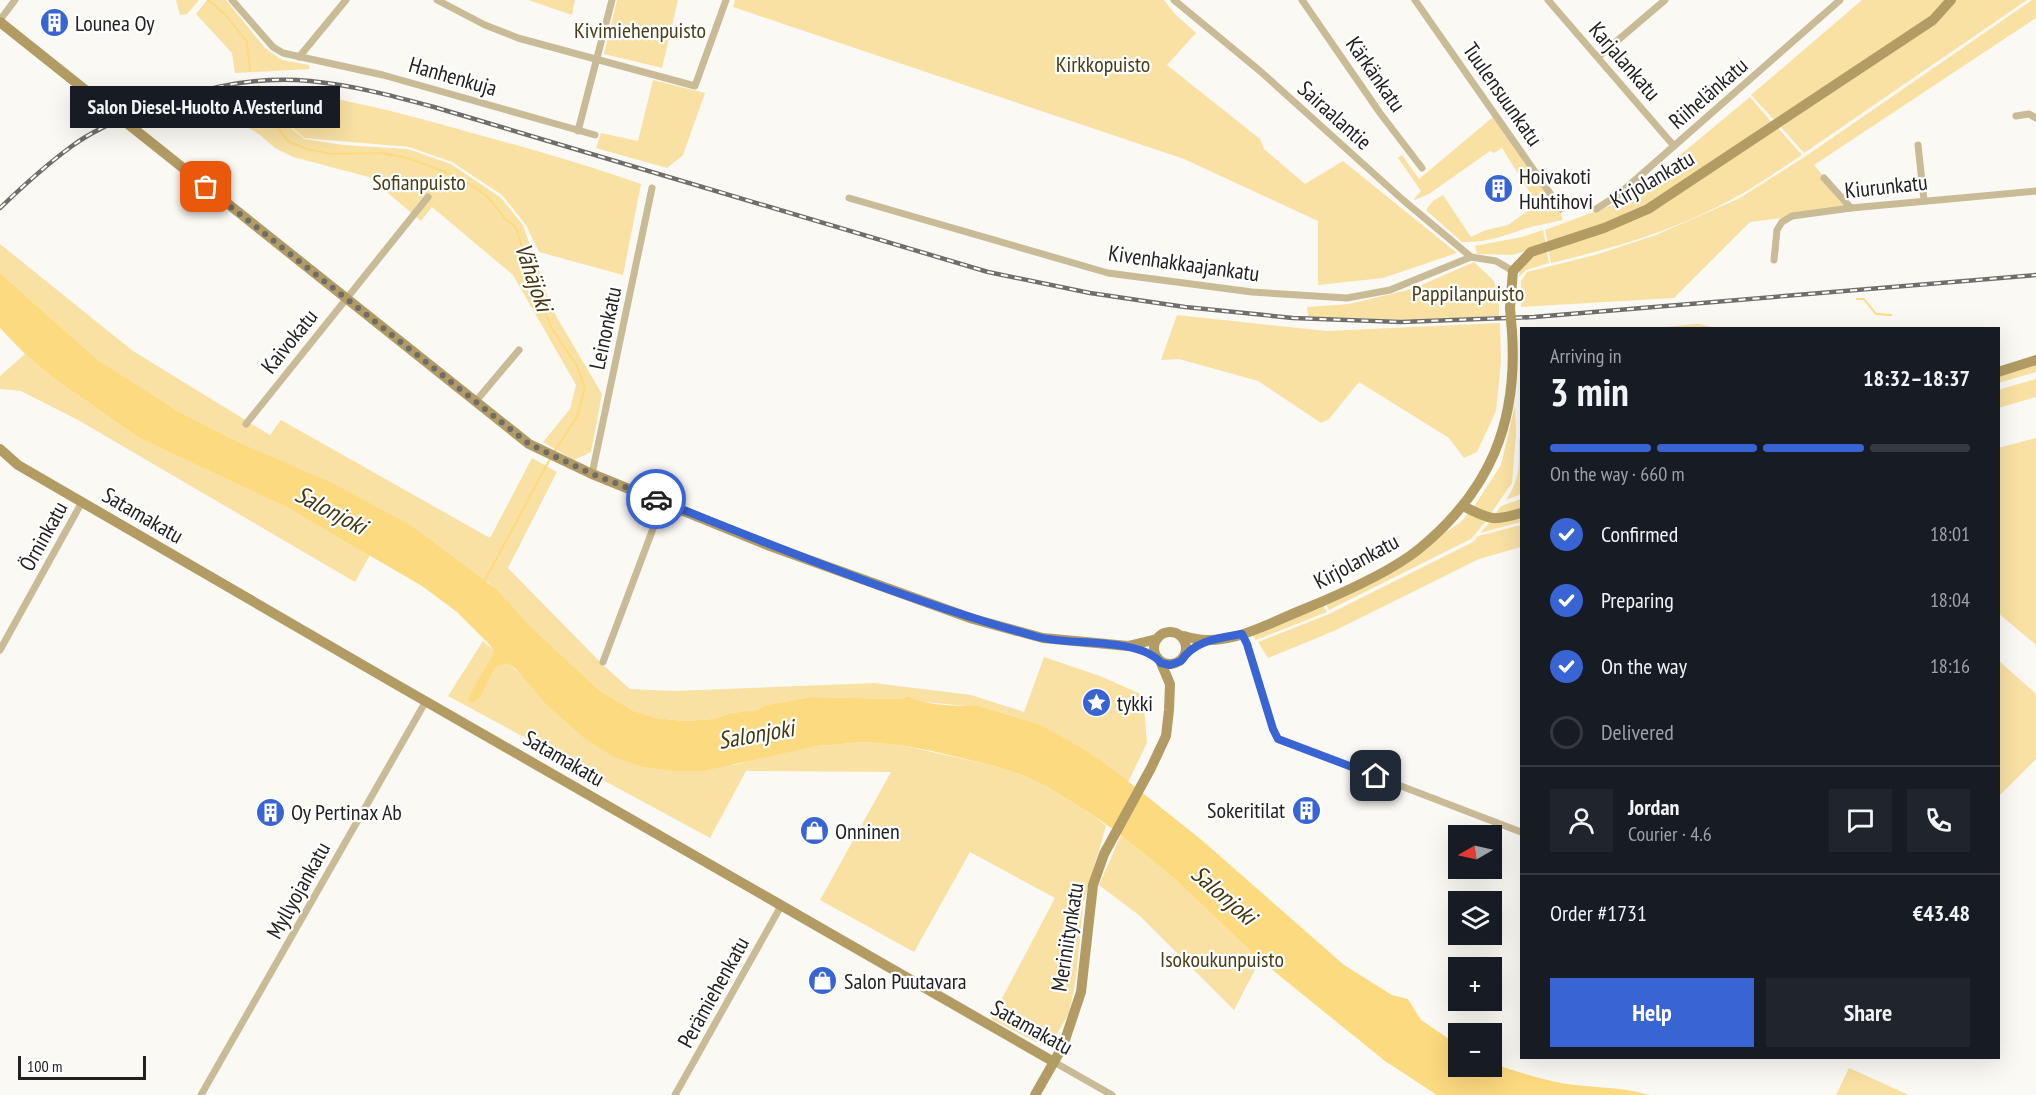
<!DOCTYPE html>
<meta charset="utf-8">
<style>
body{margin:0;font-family:"PT Sans Narrow",sans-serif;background:#20242c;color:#f1f3f6;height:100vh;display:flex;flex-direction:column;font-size:22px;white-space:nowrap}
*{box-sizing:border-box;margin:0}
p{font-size:20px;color:#9ea1a6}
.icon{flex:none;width:33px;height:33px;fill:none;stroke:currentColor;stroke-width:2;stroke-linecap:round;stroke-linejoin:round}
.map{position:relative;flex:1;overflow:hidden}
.sheet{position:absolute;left:1520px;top:327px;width:480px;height:732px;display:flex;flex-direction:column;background:#171b24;border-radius:0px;box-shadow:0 6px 24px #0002}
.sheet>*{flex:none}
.needle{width:39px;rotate:261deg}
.fabs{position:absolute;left:1448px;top:825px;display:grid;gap:12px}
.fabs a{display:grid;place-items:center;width:54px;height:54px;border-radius:0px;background:#171b24;box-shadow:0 6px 24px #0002;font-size:30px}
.scale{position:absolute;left:18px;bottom:15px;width:128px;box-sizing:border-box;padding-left:6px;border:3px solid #222120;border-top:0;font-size:16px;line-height:21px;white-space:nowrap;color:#222120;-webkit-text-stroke:4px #fff;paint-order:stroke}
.pin{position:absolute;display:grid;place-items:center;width:51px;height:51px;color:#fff;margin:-26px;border-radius:12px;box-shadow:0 3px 9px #0006}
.courier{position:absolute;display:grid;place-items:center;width:60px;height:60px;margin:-30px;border:4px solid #3964d4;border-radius:50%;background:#fff;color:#222;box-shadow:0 2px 8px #0007}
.bubble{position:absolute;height:42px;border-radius:0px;background:#171b24;box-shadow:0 6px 24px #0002;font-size:20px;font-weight:600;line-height:42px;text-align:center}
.overview em{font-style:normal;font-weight:600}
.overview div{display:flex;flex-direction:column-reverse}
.overview{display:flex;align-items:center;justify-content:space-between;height:102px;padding:0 30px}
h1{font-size:39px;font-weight:600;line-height:45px}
.bar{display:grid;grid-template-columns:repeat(4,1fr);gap:9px 6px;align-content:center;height:72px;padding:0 30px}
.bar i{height:8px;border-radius:4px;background:#363941}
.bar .current{background:#3964d4}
.bar p{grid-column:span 4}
.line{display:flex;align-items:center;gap:15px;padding:0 30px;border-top:2px solid #363941}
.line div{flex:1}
.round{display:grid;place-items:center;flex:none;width:63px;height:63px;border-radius:0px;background:#20242c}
ol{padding:0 30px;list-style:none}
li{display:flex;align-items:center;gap:18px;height:66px}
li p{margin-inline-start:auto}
li .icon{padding:6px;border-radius:50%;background:#3964d4;color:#fff;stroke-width:4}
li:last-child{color:#9ea1a6}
li i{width:33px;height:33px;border:3px solid #363941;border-radius:50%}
.action{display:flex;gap:12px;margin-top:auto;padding:12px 30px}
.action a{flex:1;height:69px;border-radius:0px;background:#3964d4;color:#fff;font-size:24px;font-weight:600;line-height:69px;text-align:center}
.action a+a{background:#20242c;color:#f1f3f6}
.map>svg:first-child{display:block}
.green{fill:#f9e1a3}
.water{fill:#fcda7f}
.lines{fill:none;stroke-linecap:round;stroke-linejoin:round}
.stream{stroke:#fcda7f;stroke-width:2}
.street{stroke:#c9bb96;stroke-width:7}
.secondary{stroke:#b29c64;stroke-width:10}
.rail-casing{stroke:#6f6e6b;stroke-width:4.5}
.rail{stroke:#fff;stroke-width:2;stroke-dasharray:7;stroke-linecap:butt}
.secondary-bridge{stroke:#b29c64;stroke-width:10}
.done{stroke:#6e6d6a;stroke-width:6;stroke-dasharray:0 10.8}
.route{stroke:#3964d4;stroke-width:8}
.labels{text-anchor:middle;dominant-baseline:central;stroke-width:4.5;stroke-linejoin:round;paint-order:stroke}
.poi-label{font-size:22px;fill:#222120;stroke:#fff;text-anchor:start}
.park-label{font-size:22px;fill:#4b3d16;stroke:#fff}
.street-label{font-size:22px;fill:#222120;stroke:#fff}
.water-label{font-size:24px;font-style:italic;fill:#44360f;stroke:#fff}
</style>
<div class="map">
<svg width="2036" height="1095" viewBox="0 0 2036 1095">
<rect width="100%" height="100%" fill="#faf9f4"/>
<g class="green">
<polygon points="176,0 199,0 187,14 180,15"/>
<polygon points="207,0 226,0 265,48 282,60 309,65 310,69 235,73 232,53 196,14"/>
<polygon points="528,0 575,0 572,15"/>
<polygon points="617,0 678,0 662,68 604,54"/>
<polygon points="735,0 1164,0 1175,14 1196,33 1167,65 1260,139 1264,149 1305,184 1343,161 1457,253 1383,278 1318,285 1318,221 1184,159 733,7"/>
<polygon points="1862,0 1950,0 1932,19 1777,123 1751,95"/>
<polygon points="1954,0 2027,0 1804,153 1780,126"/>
<polygon points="2032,0 2036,0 2036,18 1814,165 1852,209 1750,222 1674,298 1521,307 1521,281 1527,272 1595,255 1656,235 1738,199 1806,156"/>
<polygon points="653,80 705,93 683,155 667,168 596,148 601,133 638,141"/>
<polygon points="260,85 278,117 304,139 343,145 408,149 451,164 501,198 523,225 552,309 602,394 591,452 574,460 543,442 570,409 576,385 513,275 432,207 421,221 369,177 293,157 275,148 260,135 224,113 206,96 232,89"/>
<path d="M263 87C331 95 398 112 465 131 524 147 583 164 641 184L623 275 539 252 526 225 502 195 452 162 409 147 304 138 279 116Z"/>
<polygon points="1750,97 1774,125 1647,208 1548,244 1545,230 1626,200"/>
<path d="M1493 117 1560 211 1563 220C1550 223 1537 225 1524 229 1504 236 1484 243 1462 242L1426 210 1433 201 1443 195 1471 237 1486 230 1508 225 1537 204 1502 148 1494 153 1490 151 1429 194 1415 200 1414 199 1421 191 1398 158 1402 155 1419 179Z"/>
<path d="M1777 127 1802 155C1780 169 1759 185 1736 197 1679 229 1615 248 1551 263L1548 246 1607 229Z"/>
<polygon points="1543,230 1546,245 1512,255 1477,254 1475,246 1522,237"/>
<polygon points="0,244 133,351 270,435 281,420 490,538 532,458 557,472 508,568 603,665 630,689 674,691 874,683 971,695 1024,712 1044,657 1100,676 1143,695 1147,743 1128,782 1081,747 1039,724 976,705 967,706 915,701 908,696 900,699 811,697 766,705 757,710 731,713 713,719 683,721 657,718 634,711 600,691 529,625 489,583 242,444 176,410 114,372 99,361 0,273"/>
<path d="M1546 248 1549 263 1526 270 1519 277C1519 260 1533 256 1546 248Z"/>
<polygon points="1474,262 1494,281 1499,297 1499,316 1416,320 1308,317 1307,307 1349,304 1412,289"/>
<polygon points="1177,315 1327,331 1500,323 1501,362 1496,411 1477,452 1464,458 1449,438 1359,382 1329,419 1321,423 1258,381 1179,359 1161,360"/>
<polygon points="1698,324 1717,328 1653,328"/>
<polygon points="25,354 52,377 139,438 288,508 370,555 355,582 78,420 21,391 0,389 0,376"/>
<polygon points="2036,364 2036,372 1998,383 1998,375"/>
<polygon points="2036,379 2036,397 1998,408 1998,390"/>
<polygon points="1515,405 1516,434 1512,483 1489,516 1473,508 1501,465"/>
<path d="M1519 438 1521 442V494L1506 500C1521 478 1519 463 1519 438Z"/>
<polygon points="2036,438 2036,645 1998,613 1998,448"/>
<polygon points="1521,499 1521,511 1492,518 1501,506"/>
<polygon points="1470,511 1488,519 1471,539 1329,610 1325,602 1402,561 1461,522"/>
<polygon points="1521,516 1521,522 1480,533 1491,521"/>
<polygon points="1521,525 1521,547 1479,559 1336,630 1268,658 1258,642 1329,614 1473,542 1478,536"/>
<polygon points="1322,603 1327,612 1256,640 1248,628"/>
<polygon points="483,641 527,680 734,765 773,754 817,746 865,742 900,745 991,765 1020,774 1046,786 1093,815 1106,826 1083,904 1076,979 1069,1013 1055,1038 1036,1042 991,1019 1055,898 970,852 914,952 820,900 891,772 746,771 710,838 448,696"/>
<polygon points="1998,660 2036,694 2036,759 1998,797"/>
<polygon points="1121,835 1176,880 1260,960 1234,1010 1140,916 1099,885"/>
<polygon points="1849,1068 1909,1095 1836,1095"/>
</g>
<path class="water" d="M0 273 99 361 176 410 242 444 332 483 410 525 496 589 529 625 600 691 634 711 657 718 684 721 713 719 731 713 757 710 766 705 811 697 900 699 908 696C922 705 959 707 976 705L1039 724 1081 747 1119 774 1204 842 1344 965 1392 995 1408 999 1421 1020 1458 1045V1066H1491V1063C1516 1071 1541 1080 1567 1084 1595 1088 1623 1087 1650 1095H1437L1385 1061 1260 960 1176 880 1121 835 1093 815 1046 786 1020 774 991 765 932 751 900 745 865 742 817 746 703 771H673L643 767 614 757 584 738 546 704 516 669 507 663 495 667 480 697 473 703 468 700C475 683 486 669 494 652L490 645 457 612 422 586 288 508 139 438 52 377 25 354 0 328Z"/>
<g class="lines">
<g class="stream">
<polyline points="208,0 226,15 247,42 250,71"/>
<polyline points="253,98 262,116 276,126 289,142 307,149 331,154 381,153 408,158 448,173 464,180 487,196 504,217 516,228 534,283 551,327 577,366 585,387 577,417 554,452"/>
<polyline points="1857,299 1864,299 1876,314 1891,315"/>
<polyline points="484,582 551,457"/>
</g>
<g class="street">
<polyline points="232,0 273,47 283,53 383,75 595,135"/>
<polyline points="437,0 485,25 518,38 695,86 726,0"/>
<polyline points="1174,0 1260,71 1403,200 1471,257"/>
<polyline points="1302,0 1380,113 1422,168"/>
<polyline points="1415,0 1561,209"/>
<polyline points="1548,0 1674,146"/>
<polyline points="0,20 15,0"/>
<polyline points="299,57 346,0"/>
<polyline points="1598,57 1665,0"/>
<polyline points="2016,116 2029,114 2036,118"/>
<polyline points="578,131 612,0"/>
<polyline points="1918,145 1924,200"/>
<polyline points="1824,178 1851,208"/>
<polyline points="849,198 1108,273 1252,292 1347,298 1390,290 1471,257 1496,261 1513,271"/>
<polyline points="1596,209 1618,195 1674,146 1840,0"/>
<polyline points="1774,260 1777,230 1782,222 1792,216 1851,208 2036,191"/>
<polyline points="476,401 519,350"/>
<polyline points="246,424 428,197"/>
<polyline points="592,474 652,188"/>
<polyline points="1242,634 1247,644 1273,729 1278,739 1521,832"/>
<polyline points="0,650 82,502"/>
<polyline points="603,662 663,502"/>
<polyline points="1054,1062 1112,1095"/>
<polyline points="201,1095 426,701"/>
<polyline points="675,1095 781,906"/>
</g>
<g class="secondary">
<polyline points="0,22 529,444 592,474 770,546 973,619 1043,638 1128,646 1157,639"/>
<polyline points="1510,308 1513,271 1531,252 1604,228 1648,209 1933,20 1951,0"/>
<polyline points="1998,372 2036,360"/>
<polyline points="0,449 18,465 392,682 1054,1062"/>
<path d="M1463 506C1490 519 1491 522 1521 513"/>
<circle cx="1170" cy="648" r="16"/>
<path d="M1184 636C1191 638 1199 640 1206 640 1239 641 1272 622 1302 610 1336 596 1391 572 1419 549 1490 491 1518 423 1512 332"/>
<polyline points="1035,1095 1063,1046 1081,992 1093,885 1104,854 1151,768 1166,736 1169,710 1170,684 1161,663"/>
</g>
<defs>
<path id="rail" d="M0 208C23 186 46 165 72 146 91 132 112 123 133 114 189 91 248 75 310 81 352 85 393 96 434 107L988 272 1090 293 1185 307 1293 318 1401 322 1534 317 2036 275"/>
</defs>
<use href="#rail" class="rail-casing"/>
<use href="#rail" class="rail"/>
<polyline class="secondary-bridge" points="1510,308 1512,332"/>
</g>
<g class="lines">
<polyline class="done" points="206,187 529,444 592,474 656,499"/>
<path class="route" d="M656 499C782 549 907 601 1038 637 1071 646 1140 637 1161 663L1170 665 1181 661C1194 640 1220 638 1242 634L1247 644 1273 729 1278 739 1376 776"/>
</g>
<defs>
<symbol id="building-disc" viewBox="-11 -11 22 22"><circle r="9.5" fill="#3964d4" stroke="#fff"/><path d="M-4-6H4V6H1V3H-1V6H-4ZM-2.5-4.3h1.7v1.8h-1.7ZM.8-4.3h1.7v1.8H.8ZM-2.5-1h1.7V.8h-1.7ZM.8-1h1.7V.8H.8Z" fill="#fff"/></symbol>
<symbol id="sight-disc" viewBox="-11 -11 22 22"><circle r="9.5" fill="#3964d4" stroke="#fff"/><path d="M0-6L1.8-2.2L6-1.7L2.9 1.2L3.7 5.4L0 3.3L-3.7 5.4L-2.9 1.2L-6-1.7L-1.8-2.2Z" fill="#fff"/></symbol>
<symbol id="shop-disc" viewBox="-11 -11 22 22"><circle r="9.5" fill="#3964d4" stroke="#fff"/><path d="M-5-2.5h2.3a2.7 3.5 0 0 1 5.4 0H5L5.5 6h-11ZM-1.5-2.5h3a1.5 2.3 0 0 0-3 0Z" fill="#fff"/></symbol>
</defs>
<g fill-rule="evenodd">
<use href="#building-disc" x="38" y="6" width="33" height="33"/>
<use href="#building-disc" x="1482" y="172" width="33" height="33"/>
<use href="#sight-disc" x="1080" y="686" width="33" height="33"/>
<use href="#building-disc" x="1290" y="794" width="33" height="33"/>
<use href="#building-disc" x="254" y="796" width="33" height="33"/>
<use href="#shop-disc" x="798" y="814" width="33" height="33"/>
<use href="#shop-disc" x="806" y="964" width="33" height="33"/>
</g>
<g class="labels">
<g class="poi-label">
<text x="75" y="23">Lounea Oy</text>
<text x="1519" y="176">Hoivakoti<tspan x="1519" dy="25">Huhtihovi</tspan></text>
<text x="1117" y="703">tykki</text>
<text x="1285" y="810" text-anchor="end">Sokeritilat</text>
<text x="291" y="812">Oy Pertinax Ab</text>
<text x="835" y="831">Onninen</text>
<text x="844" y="981">Salon Puutavara</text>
</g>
<g class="park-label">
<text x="640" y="30">Kivimiehenpuisto</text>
<text x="1103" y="64">Kirkkopuisto</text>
<text x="419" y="182">Sofianpuisto</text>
<text x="1468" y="293">Pappilanpuisto</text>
<text x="1222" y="959">Isokoukunpuisto</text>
</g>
<g class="street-label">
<text transform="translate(1625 61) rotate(49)">Karjalankatu</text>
<text transform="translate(1376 74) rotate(55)">Kärkänkatu</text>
<text transform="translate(453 76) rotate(16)">Hanhenkuja</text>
<text transform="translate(1708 93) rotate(-41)">Riihelänkatu</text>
<text transform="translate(1503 94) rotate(55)">Tuulensuunkatu</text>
<text transform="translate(1335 115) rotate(42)">Sairaalantie</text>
<text transform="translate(1652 179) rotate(-30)">Kirjolankatu</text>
<text transform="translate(1886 186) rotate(-6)">Kiurunkatu</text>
<text transform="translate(1184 263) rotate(8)">Kivenhakkaajankatu</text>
<text transform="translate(605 328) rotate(-78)">Leinonkatu</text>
<text transform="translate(289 341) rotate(-51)">Kaivokatu</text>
<text transform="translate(143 515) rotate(30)">Satamakatu</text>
<text transform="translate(43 536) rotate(-61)">Örninkatu</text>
<text transform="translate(1356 561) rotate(-28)">Kirjolankatu</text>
<text transform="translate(564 758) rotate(30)">Satamakatu</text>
<text transform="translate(298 890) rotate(-61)">Myllyojankatu</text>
<text transform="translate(1067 937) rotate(-81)">Meriniitynkatu</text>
<text transform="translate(713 992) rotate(-61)">Perämiehenkatu</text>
<text transform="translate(1032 1027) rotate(29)">Satamakatu</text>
</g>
<g class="water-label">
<text transform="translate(534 277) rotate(71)">Vähäjoki</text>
<text transform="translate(331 510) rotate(28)">Salonjoki</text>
<text transform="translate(756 734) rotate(-10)">Salonjoki</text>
<text transform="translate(1224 895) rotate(41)">Salonjoki</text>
</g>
</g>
</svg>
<div class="fabs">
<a><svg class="needle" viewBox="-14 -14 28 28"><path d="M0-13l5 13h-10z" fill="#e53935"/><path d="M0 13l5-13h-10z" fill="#9ea1a6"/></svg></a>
<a><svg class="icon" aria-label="layers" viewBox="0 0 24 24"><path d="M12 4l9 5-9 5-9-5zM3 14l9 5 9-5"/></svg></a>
<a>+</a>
<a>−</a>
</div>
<div class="scale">100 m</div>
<div class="pin" style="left:206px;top:187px;background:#ea580c"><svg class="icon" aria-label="bag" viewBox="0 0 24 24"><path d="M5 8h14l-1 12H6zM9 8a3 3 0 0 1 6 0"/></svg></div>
<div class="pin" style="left:1376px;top:776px;background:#1f2937"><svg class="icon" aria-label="home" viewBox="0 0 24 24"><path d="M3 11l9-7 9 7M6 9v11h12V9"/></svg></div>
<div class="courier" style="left:656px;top:499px"><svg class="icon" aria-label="car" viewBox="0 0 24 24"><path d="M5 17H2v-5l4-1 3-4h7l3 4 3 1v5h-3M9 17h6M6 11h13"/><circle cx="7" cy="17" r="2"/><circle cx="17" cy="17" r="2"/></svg></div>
<div class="bubble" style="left:70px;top:86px;width:270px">Salon Diesel-Huolto A.Vesterlund</div>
<section class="sheet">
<div class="overview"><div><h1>3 min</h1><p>Arriving in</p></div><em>18:32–18:37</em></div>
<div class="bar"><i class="current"></i><i class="current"></i><i class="current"></i><i></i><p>On the way · 660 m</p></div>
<ol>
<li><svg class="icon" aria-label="check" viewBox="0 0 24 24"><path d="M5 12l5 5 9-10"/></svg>Confirmed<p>18:01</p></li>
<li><svg class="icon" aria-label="check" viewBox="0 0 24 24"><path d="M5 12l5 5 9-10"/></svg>Preparing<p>18:04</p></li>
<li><svg class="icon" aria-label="check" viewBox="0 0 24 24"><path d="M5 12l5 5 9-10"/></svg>On the way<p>18:16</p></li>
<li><i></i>Delivered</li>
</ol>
<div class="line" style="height:108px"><a class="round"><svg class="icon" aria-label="person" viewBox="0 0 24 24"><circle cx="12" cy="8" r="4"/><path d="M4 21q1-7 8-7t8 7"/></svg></a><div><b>Jordan</b><p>Courier · 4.6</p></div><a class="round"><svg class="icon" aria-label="chat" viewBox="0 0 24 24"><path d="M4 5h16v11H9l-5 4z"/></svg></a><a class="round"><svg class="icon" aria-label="phone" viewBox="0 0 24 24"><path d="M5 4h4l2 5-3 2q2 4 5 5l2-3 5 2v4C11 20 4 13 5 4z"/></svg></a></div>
<div class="line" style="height:78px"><div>Order #1731</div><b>€43.48</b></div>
<div class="action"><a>Help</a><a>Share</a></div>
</section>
</div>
